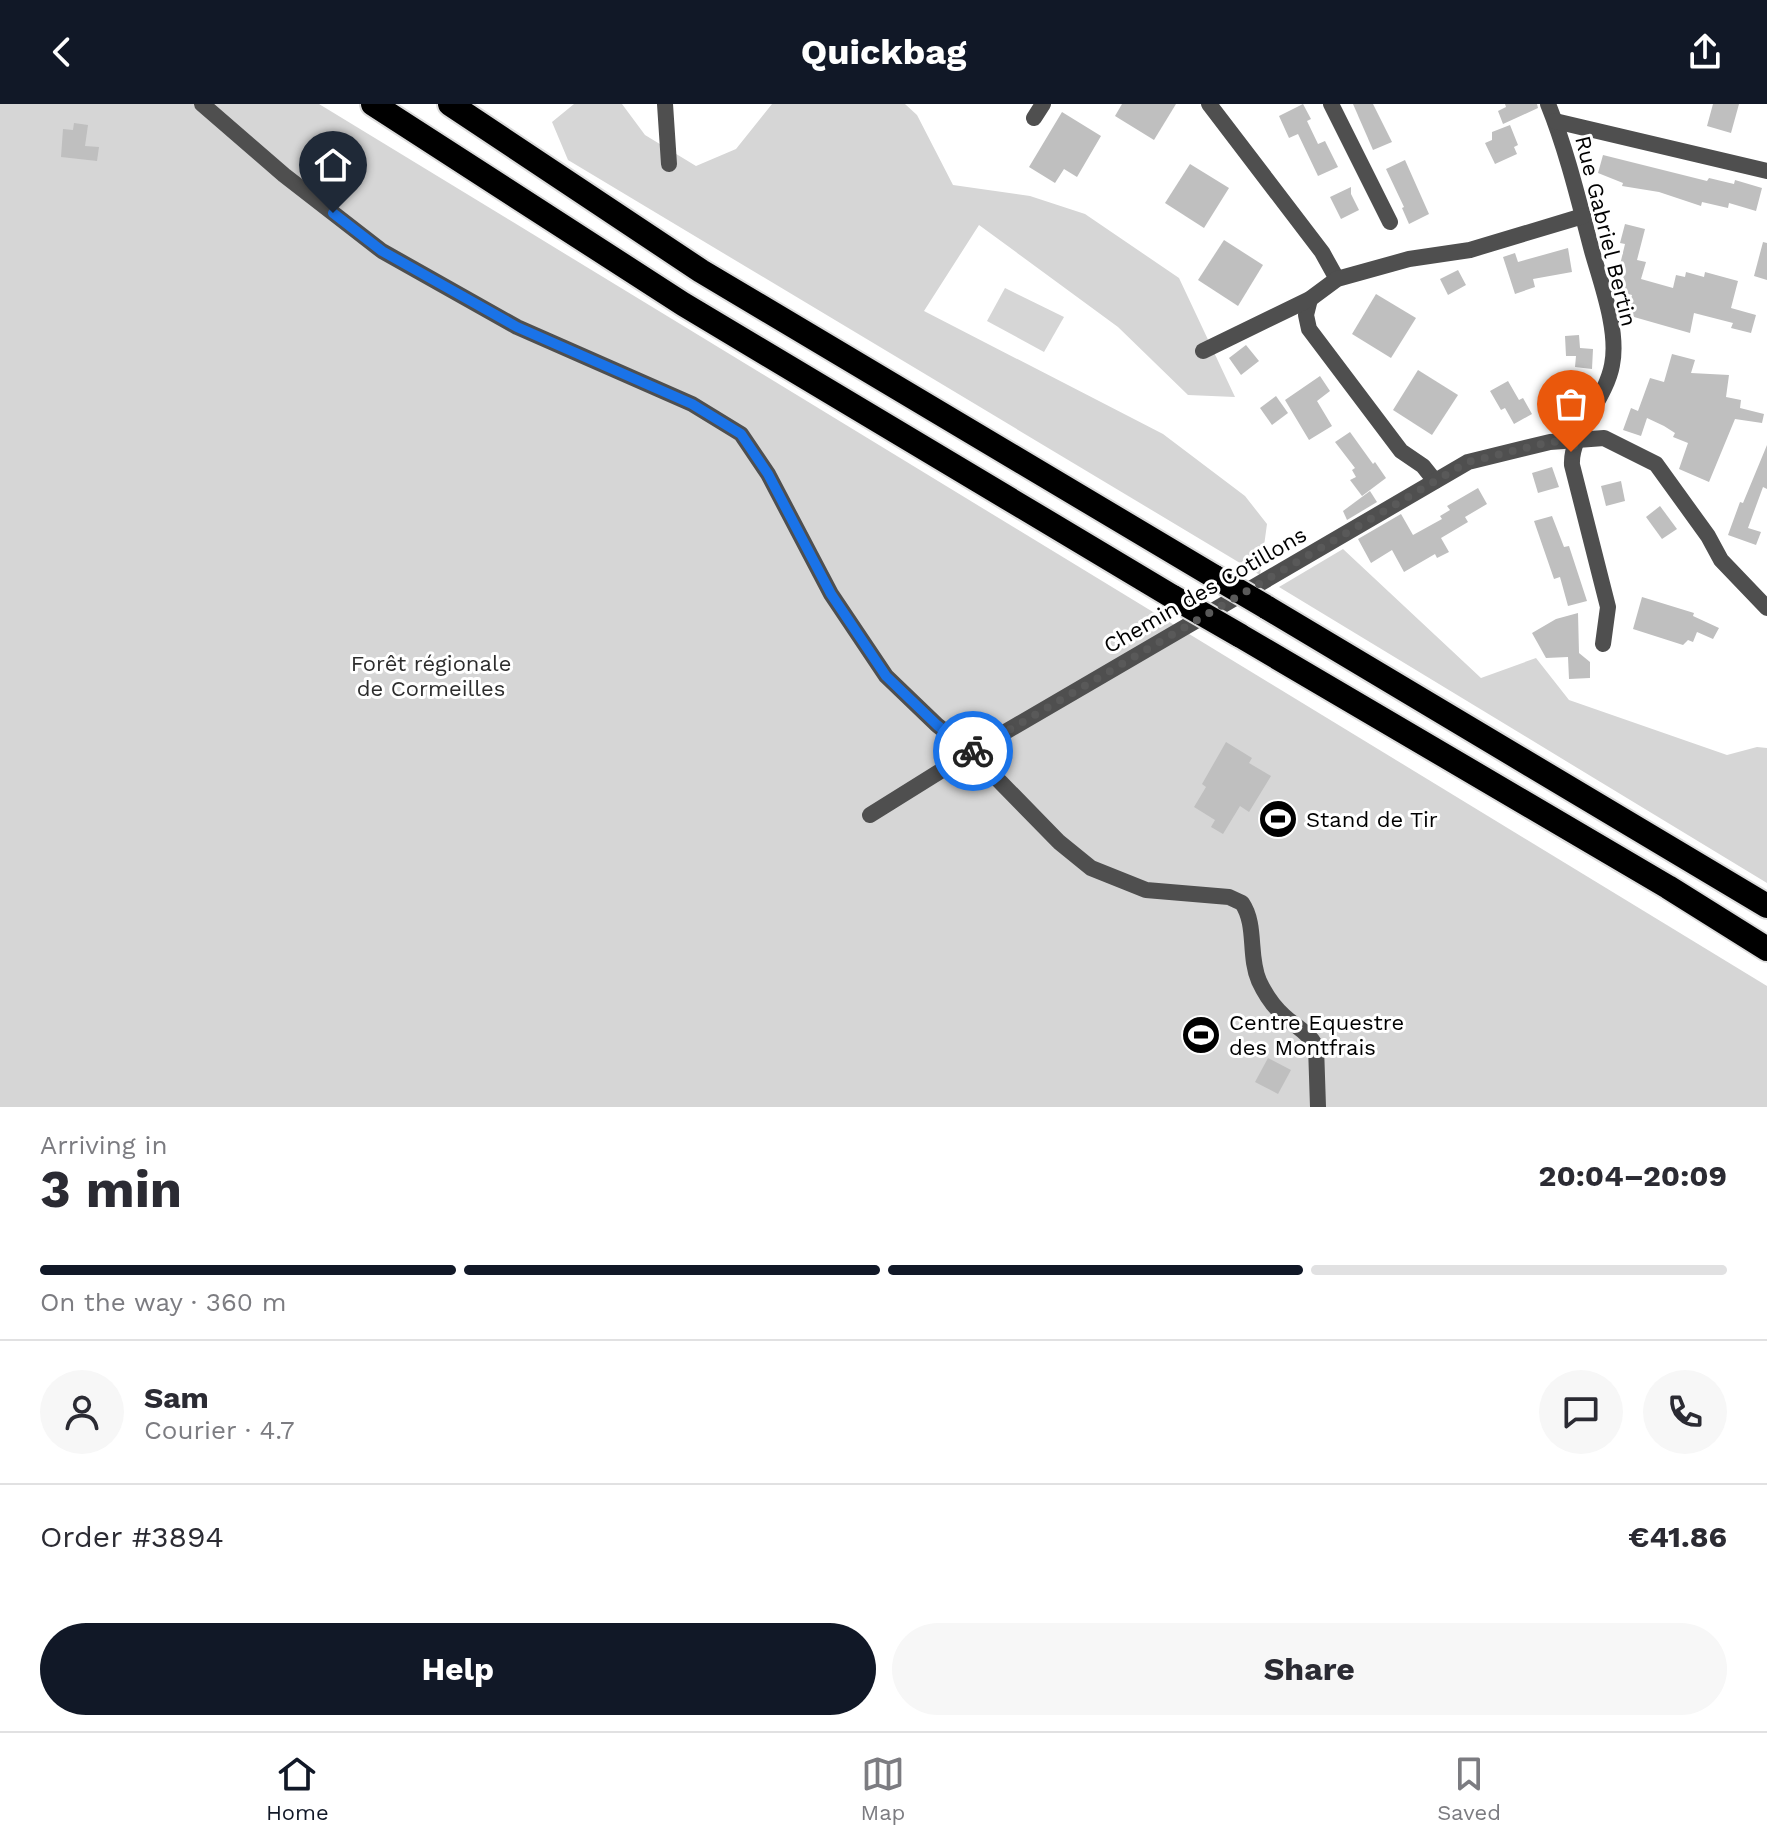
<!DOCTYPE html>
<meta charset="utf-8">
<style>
body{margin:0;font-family:"Work Sans",sans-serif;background:#f7f7f7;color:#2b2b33;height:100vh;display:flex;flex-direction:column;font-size:30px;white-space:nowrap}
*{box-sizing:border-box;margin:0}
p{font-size:26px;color:#7c7c81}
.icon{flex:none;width:44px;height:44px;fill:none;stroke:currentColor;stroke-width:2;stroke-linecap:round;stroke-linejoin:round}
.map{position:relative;height:1003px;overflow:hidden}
.drawer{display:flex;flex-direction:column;background:#fff;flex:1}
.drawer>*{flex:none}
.pin{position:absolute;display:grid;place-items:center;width:68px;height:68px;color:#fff;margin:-82px -34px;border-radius:50% 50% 50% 0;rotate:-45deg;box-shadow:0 0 8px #0007}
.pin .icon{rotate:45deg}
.courier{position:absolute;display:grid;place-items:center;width:80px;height:80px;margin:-40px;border:6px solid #1a73e8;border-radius:50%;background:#fff;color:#222;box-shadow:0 2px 10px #0007}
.headline em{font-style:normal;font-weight:700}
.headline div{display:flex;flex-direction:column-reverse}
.headline{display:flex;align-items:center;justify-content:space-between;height:136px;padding:0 40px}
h1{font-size:52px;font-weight:700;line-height:60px}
.bar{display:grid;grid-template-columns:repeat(4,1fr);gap:12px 8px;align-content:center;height:96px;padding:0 40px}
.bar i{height:10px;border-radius:6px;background:#e1e1e2}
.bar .on{background:#111827}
.bar p{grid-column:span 4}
.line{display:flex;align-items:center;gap:20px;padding:0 40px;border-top:2px solid #e1e1e2}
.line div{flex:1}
.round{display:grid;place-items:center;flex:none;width:84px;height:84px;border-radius:42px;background:#f7f7f7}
.cta{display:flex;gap:16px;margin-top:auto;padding:16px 40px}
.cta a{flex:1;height:92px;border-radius:48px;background:#111827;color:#fff;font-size:32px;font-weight:700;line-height:92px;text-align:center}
.cta a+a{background:#f7f7f7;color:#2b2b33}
header{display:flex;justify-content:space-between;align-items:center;height:104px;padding:0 40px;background:#111827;color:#fff;font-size:36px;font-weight:700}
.menu{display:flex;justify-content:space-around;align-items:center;height:112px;border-top:2px solid #e1e1e2;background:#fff;font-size:22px;color:#7c7c81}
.menu a{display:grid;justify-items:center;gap:4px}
.menu .on{color:#111827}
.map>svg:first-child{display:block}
.green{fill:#d6d6d6}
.building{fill:#bfbfbf}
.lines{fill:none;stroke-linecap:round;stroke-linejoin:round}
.motorway-casing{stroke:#dbdbdb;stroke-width:28}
.minor{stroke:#4f4f4f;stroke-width:16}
.motorway{stroke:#000;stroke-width:24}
.motorway-bridge-casing{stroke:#dbdbdb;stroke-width:28;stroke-linecap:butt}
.motorway-bridge{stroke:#000;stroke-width:24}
.done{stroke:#595959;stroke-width:8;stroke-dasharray:0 14.4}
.route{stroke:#1a73e8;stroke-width:10}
.labels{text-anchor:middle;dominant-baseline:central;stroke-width:6;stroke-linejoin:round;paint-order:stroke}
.street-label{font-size:22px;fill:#000;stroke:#fff}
.park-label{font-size:22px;fill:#2d2d2d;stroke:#fff}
.poi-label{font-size:22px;fill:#000;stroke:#fff;text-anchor:start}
</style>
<header><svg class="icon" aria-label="back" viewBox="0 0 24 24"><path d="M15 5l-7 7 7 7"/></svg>Quickbag<svg class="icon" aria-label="share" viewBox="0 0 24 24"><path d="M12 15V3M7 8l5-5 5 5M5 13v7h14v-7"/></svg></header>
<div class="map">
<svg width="1767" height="1003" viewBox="0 0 1767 1003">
<rect width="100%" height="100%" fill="#fff"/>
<g class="green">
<polygon points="0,0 319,0 1767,882 1767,1003 0,1003"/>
<polygon points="574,0 622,0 645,31 696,62 736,45 772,0 905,0 917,11 953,81 1030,92 1085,110 1179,174 1235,293 1188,291 1118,223 979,121 924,207 1163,330 1245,392 1267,420 1260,471 568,56 552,18"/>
<polygon points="1005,184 1064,213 1044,248 987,217"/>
<polygon points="1343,445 1481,574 1536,554 1569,596 1727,651 1757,643 1767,644 1767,779 1279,483"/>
</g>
<g class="building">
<polygon points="1122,0 1176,0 1154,36 1115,12"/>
<polygon points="1303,0 1311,15 1307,17 1318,40 1325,37 1338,63 1318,72 1298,30 1289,34 1279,12"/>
<polygon points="1353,0 1373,0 1392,38 1373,46"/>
<polygon points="1505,0 1537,0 1538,4 1503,20 1498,7 1506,3"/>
<polygon points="1713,0 1739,0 1731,29 1707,22"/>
<polygon points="1062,8 1101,32 1077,73 1064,65 1055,79 1029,63"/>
<polygon points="74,19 88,21 85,42 99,43 97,57 61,53 63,25 73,26"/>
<polygon points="1510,21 1518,41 1514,43 1517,50 1495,60 1485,39 1492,36 1492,28"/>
<polygon points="1603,51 1707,77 1709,74 1734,80 1735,76 1762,84 1756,107 1729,99 1728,104 1702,98 1701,102 1659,88 1622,82 1623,79 1598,69"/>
<polygon points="1405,56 1429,110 1409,120 1402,104 1404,103 1386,65"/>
<polygon points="1190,60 1229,84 1204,124 1165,99"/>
<polygon points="1351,83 1351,90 1359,106 1341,115 1330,93"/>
<polygon points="1625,120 1645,125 1637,156 1646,158 1641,175 1673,184 1676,171 1685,173 1686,168 1704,173 1705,168 1738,177 1731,204 1756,211 1751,229 1731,224 1733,219 1694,209 1690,229 1627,211 1632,191 1620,188 1624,174 1618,169 1625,140 1620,139"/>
<polygon points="1224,136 1263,161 1238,202 1198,176"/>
<polygon points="1763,138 1767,139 1767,176 1754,172"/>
<polygon points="1568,144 1572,168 1533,175 1535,183 1515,190 1503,153 1515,149 1518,158"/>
<polygon points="1458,166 1466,181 1448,191 1440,175"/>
<polygon points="1376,190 1416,214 1391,254 1352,230"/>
<polygon points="1579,231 1580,244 1593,245 1592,265 1575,263 1576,252 1566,252 1565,232"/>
<polygon points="1246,241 1259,257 1241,271 1229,254"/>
<polygon points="1672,250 1695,256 1691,269 1729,271 1726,293 1741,296 1740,304 1764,310 1762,319 1735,315 1709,378 1679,365 1688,339 1673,333 1675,329 1664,322 1647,314 1641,332 1623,326 1631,304 1638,307 1650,274 1664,278"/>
<polygon points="1418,266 1458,291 1432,331 1393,306"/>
<polygon points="1320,272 1330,287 1317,297 1332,322 1309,336 1285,296"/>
<polygon points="1508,277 1519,296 1523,294 1532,310 1514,320 1505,304 1501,306 1490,287"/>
<polygon points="1562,279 1570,280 1576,294 1572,296 1576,302 1561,309 1550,286"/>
<polygon points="1276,292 1288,309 1272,321 1260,304"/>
<polygon points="1350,328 1373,360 1375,358 1386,374 1362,392 1350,376 1356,373 1352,366 1355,364 1335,338"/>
<polygon points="1767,341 1767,385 1763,383 1748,424 1761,428 1756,441 1728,431 1740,398 1743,399"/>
<polygon points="1552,363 1559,383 1538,389 1532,369"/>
<polygon points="1621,377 1625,397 1606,402 1601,382"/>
<polygon points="1478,384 1487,400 1465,413 1468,418 1441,434 1449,448 1437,454 1435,450 1404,468 1392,446 1371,459 1358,435 1401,410 1413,431 1442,415 1440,412 1450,406 1447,402"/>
<polygon points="1370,387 1377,398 1347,416 1343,407"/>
<polygon points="1660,402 1677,425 1662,435 1646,413"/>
<polygon points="1552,412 1564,443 1569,442 1587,497 1568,502 1560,473 1554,475 1534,417"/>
<polygon points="1642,493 1694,509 1693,512 1719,524 1713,535 1697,528 1693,538 1688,536 1683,541 1633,525"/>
<polygon points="1578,509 1579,549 1590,558 1590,574 1569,575 1568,553 1546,554 1532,529 1556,515"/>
<polygon points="1226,638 1252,654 1249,659 1271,672 1249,708 1240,702 1223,730 1211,723 1215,716 1194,703 1206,683 1202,680"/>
<polygon points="1268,954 1291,966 1278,990 1255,978"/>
</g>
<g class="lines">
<defs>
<g id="motorway">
<polyline points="373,0 683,200 1173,493"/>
<polyline points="450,0 701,167 1215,473"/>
<polyline points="1266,503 1767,802"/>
<polyline points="1239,531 1668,783 1767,845"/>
</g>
</defs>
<use href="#motorway" class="motorway-casing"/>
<g class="minor">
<path d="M202 0 284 71 382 147 517 223 692 300 741 330 768 370 831 490 886 572 937 621 971 648 1059 738 1091 764 1146 786 1229 793 1242 799C1257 821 1248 852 1259 877 1265 890 1274 903 1284 912 1295 922 1309 929 1316 942L1318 1003"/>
<polyline points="665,0 669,60"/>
<polyline points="1209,0 1322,148 1337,175"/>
<polyline points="1331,0 1390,118"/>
<path d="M1548 0C1567 47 1579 98 1592 147 1601 179 1619 227 1612 261 1606 295 1570 330 1572 361L1608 503 1603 540"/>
<polyline points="1034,14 1043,0"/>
<polyline points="1555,17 1767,67"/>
<polyline points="1310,195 1306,211 1309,225 1401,347 1423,362 1435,377"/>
<polyline points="1203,247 1310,195 1337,175 1409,155 1470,146 1583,112"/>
<polyline points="870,711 971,648 1468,358 1550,338 1604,334 1656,360 1708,432 1721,456 1767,504"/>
</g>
<use href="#motorway" class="motorway"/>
<defs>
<g id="motorway-bridge">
<polyline points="1215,473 1266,503"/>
<polyline points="1173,493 1239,531"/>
</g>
</defs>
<use href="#motorway-bridge" class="motorway-bridge-casing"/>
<use href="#motorway-bridge" class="motorway-bridge"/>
</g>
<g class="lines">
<polyline class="done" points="973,647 1468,358 1550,338 1577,336 1571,348"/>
<polyline class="route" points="333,109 382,147 517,223 692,300 741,330 768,370 831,490 886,572 937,621 971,648 973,647"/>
</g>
<defs>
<symbol id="stadium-disc" viewBox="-11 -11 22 22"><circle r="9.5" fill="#000" stroke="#fff"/><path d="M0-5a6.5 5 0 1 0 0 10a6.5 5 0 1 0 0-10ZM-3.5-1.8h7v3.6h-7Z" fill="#fff"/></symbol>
</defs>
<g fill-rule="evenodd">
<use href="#stadium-disc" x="1256" y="693" width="44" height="44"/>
<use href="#stadium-disc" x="1179" y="909" width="44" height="44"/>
</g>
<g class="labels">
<g class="street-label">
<text transform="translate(1606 127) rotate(76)">Rue Gabriel Bertin</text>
<text transform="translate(1205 486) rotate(-30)">Chemin des Cotillons</text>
</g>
<g class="park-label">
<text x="431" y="559">Forêt régionale<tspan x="431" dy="25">de Cormeilles</tspan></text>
</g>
<g class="poi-label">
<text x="1306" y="715">Stand de Tir</text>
<text x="1229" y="918">Centre Equestre<tspan x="1229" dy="25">des Montfrais</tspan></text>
</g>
</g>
</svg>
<div class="pin" style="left:1571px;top:348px;background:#ea580c"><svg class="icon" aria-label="bag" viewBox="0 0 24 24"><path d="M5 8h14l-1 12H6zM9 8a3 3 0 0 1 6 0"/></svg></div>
<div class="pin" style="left:333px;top:109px;background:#1f2937"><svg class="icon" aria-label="home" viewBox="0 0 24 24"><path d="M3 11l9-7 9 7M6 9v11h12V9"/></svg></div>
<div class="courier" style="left:973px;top:647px"><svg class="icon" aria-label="bike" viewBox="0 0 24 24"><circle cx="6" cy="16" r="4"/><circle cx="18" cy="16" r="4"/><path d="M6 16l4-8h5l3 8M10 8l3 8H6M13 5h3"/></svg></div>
</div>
<section class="drawer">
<div class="headline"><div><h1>3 min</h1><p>Arriving in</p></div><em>20:04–20:09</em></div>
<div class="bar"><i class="on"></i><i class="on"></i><i class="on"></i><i></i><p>On the way · 360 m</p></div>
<div class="line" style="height:144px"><a class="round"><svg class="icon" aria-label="person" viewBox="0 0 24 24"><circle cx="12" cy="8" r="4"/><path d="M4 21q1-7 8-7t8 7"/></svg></a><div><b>Sam</b><p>Courier · 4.7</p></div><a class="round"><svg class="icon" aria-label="chat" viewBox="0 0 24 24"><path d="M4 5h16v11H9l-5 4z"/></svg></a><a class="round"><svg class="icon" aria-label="phone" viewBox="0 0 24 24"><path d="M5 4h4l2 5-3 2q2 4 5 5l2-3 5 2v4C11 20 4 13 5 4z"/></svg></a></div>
<div class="line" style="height:104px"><div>Order #3894</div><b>€41.86</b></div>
<div class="cta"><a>Help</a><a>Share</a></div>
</section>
<nav class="menu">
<a class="on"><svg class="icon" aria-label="home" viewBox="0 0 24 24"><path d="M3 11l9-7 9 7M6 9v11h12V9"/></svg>Home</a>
<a><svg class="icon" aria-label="map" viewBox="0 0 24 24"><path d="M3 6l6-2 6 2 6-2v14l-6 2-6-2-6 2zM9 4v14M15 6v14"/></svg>Map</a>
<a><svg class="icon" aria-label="saved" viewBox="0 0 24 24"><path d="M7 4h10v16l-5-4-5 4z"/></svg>Saved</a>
</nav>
